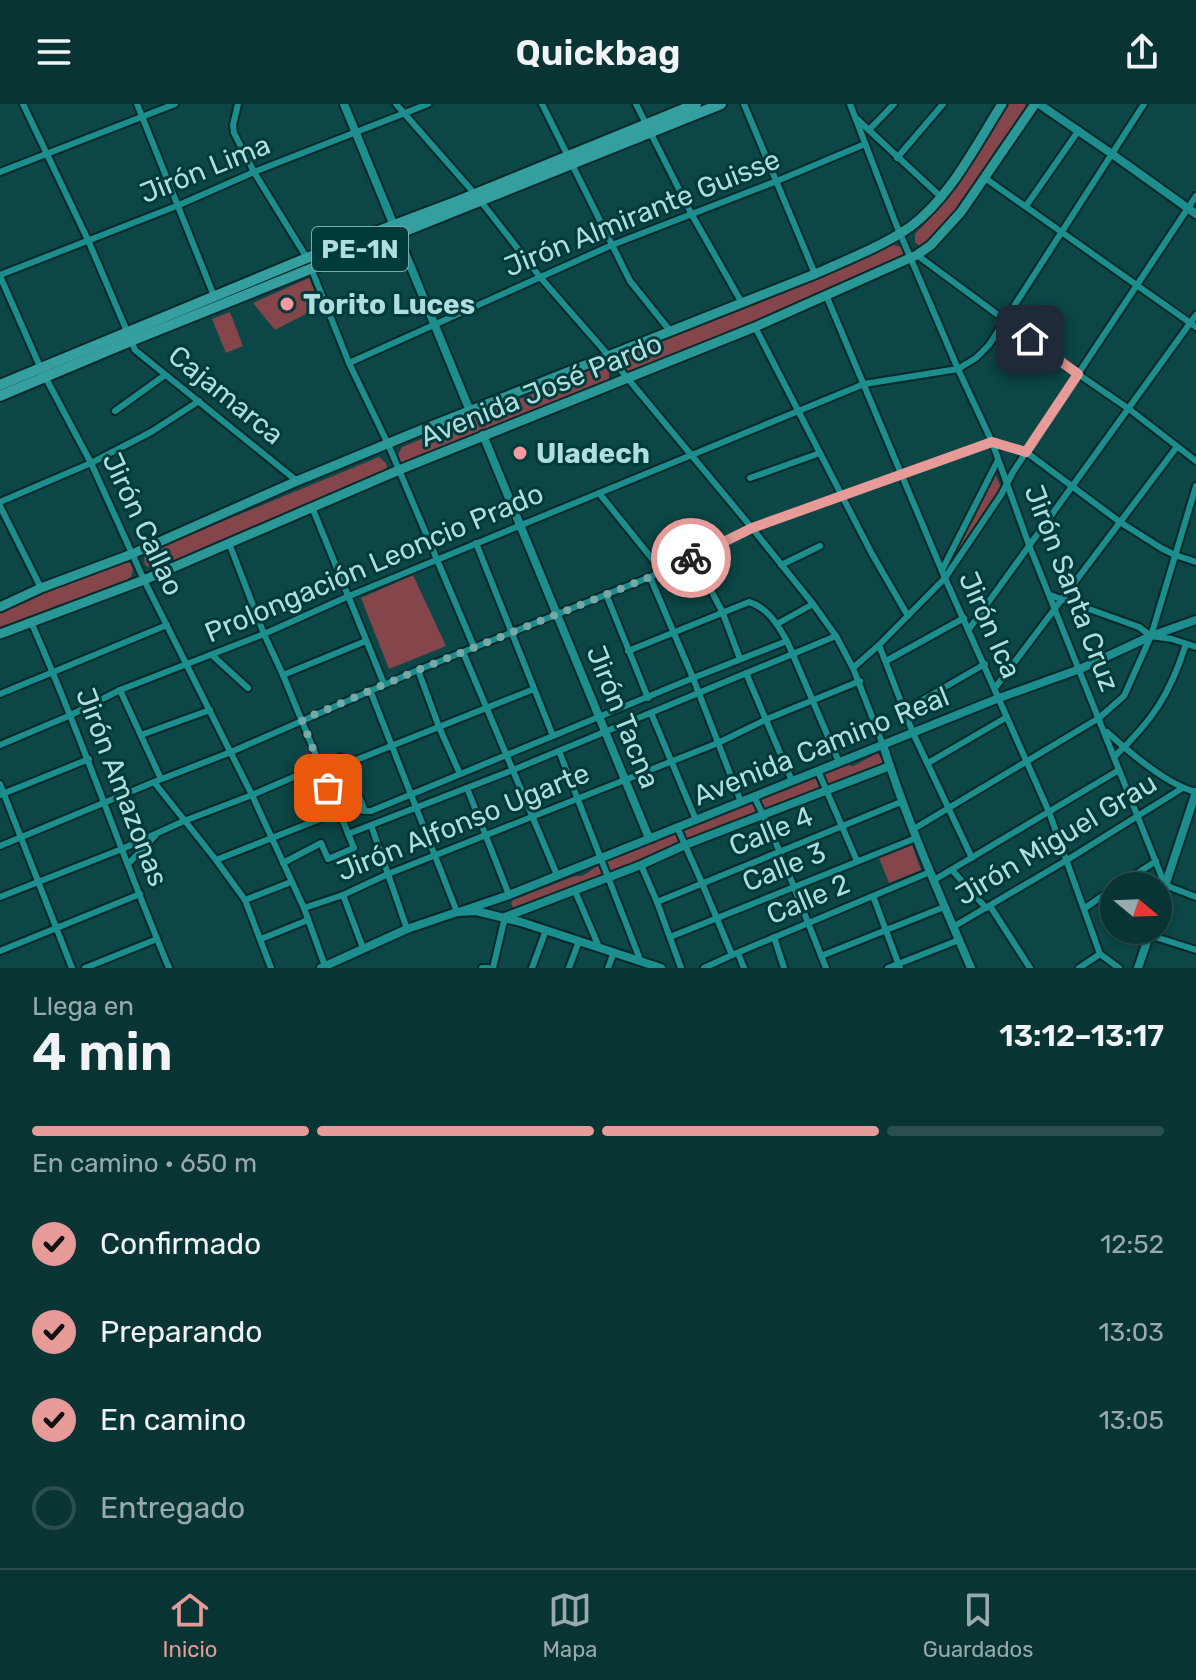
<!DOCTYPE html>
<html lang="es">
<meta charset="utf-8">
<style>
body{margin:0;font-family:Rubik,sans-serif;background:#173f40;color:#f1f3f6;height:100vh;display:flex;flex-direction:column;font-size:30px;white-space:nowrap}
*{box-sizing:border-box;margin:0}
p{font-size:26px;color:#99aaac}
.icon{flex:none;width:44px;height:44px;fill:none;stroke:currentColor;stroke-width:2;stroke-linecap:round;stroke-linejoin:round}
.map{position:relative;height:864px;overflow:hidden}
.sheet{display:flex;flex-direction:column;background:#093434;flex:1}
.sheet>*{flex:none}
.needle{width:52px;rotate:109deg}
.buttons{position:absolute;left:1100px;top:768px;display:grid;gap:16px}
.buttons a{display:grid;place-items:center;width:72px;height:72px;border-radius:50%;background:#093434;box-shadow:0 2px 6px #0004,0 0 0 2px #294f4f;font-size:40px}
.pin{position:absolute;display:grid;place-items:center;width:68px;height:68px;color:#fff;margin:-34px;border-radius:16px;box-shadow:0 4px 12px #0006}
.courier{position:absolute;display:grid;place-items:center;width:80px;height:80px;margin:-40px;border:6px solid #e69b98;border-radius:50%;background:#fff;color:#222;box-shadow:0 2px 10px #0007}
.summary em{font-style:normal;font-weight:600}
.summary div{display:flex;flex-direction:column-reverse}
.summary{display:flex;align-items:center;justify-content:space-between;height:136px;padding:0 32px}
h1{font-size:52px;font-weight:600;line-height:60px}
.bar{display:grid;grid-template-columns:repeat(4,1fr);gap:12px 8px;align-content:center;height:96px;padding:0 32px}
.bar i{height:10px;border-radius:6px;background:#294f4f}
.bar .on{background:#e69b98}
.bar p{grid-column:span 4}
ol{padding:0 32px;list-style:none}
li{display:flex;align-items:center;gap:24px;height:88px}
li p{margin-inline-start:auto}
li .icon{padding:8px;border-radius:50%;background:#e69b98;color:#111;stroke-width:4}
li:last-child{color:#99aaac}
li i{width:44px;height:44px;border:4px solid #294f4f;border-radius:50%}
header{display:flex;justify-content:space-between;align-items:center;height:104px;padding:0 32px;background:#093434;font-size:36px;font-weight:600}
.dock{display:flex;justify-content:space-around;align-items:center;height:112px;border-top:2px solid #294f4f;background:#093434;font-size:22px;color:#99aaac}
.dock a{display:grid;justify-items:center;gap:4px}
.dock .on{color:#e69b98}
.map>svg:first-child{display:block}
.green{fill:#85464b}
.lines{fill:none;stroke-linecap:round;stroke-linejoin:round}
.street-casing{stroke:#08292a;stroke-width:10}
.secondary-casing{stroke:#08292a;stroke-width:12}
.primary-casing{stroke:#08292a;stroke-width:13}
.highway-casing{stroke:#08292a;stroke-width:14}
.street{stroke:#1d8e8e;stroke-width:6}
.secondary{stroke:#1d8e8e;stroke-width:8}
.primary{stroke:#2b9898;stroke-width:9}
.highway{stroke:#359e9f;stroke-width:10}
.done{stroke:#77a8a8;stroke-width:8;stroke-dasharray:0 14.4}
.route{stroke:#e69b98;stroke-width:10}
.poi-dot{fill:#f49aa0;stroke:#003b3c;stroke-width:3}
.labels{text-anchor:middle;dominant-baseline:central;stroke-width:6;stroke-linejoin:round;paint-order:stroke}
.shield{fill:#003b3c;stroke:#7bacad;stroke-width:2}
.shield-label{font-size:26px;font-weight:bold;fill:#b0dddd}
.street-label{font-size:28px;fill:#b0dddd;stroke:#003b3c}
.poi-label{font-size:28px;font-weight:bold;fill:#b0dddd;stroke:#003b3c;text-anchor:start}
</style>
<header><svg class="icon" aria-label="menu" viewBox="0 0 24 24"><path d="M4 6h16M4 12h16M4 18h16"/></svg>Quickbag<svg class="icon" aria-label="share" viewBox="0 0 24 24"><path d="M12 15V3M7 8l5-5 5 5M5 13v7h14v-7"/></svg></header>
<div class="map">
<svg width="1196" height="864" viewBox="0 0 1196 864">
<rect width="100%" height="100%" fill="#0c4646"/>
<g class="green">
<polygon points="1009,0 1025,0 1026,6 958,109 922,144 915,138 915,130 948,95"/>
<polygon points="893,141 901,143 904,152 788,206 632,269 626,267 622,259 625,252 631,250"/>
<polygon points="309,174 321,202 275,226 253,199"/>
<polygon points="230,208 243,242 226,249 212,215"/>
<polygon points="598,263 604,263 609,267 609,276 608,279 405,360 400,357 398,351 402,343"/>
<polygon points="379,353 386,359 387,365 383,371 156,464 150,464 145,461 144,454 148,448"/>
<polygon points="993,371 996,372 1001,383 1000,387 952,460 950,460 949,457"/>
<polygon points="122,457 130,459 133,465 131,473 126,476 0,527 0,508"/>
<polygon points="413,471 446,542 389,565 361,494"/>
<polygon points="878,649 883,657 881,660 829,681 826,680 823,673 825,670 848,661 853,662"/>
<polygon points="815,674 819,682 818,685 766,706 760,698 762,695"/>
<polygon points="752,699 756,707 755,710 688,737 685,735 683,729 684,726"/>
<polygon points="675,730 680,738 678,741 612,768 606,760 608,757"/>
<polygon points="912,741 921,766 889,779 879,754"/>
<path d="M598 762 603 770 601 773 514 806 511 799 513 796 575 772C584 774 590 766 598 762Z"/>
</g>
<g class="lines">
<defs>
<g id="street">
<polyline points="23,0 88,136 135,246 297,377"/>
<polyline points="137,0 214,192"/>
<polyline points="238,0 233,21 234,29 254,68 307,154"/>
<polyline points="396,0 475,90 540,173 609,252 752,424 813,500 836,532 853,564 883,641"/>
<polyline points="542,0 630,177 671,228"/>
<polyline points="636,0 692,111 742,199"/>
<polyline points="744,0 815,170"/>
<polyline points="850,0 896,120 958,265 992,338 1029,441 1165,781 1196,793"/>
<polyline points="857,15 941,93"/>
<polyline points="869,26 894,0"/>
<polyline points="897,54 943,0"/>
<polyline points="0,68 175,0"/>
<polyline points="985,74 1196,223"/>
<polyline points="1026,102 1079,26"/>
<polyline points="917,151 1078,270 1129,305 1196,357"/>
<polyline points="311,164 349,259 388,340 474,543"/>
<polyline points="0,171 179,101 254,68 428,0"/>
<polyline points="0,172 41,265 91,359 144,476 252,691 304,804 325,862"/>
<polyline points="826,191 945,474 1049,708 1100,850 1119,864"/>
<polyline points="755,223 872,450 908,512"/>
<polyline points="349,259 612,141 777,77 865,40"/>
<polyline points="115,307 165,271"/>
<polyline points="750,374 820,349"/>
<polyline points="599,389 662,467"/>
<polyline points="0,398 91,359 151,328 199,297"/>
<polyline points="0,402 41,484"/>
<polyline points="312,403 384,580"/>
<polyline points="229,439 264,530 283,571 354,744 328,755 321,739 283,759"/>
<polyline points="476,439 553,632"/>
<polyline points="685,457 708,481 722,507 740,555"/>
<polyline points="781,461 820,442"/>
<polyline points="942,466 998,356"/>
<polyline points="650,473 693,574 741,698"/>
<polyline points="606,490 648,594"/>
<polyline points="1050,491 1139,523 1151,532 1172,535 1196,543"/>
<path d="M31 518C82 632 121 750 169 864"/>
<polyline points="777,520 813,500"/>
<polyline points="969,525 1196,211"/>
<polyline points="879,541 913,629 972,754"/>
<path d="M628 547 749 498C767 503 778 521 787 537"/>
<polyline points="463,548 557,771"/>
<polyline points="212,551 248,584"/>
<polyline points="886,557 964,514"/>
<polyline points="853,564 879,541 945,474 1001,391 1013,368 1196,92"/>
<polyline points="418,566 439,623 460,670"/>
<polyline points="746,569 792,677"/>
<polyline points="283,571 366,537"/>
<polyline points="995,584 1176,344"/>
<polyline points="120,586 161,675"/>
<polyline points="370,586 457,808"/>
<polyline points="0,590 167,521"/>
<polyline points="905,606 985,560"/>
<polyline points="651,609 696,716"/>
<path d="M1107 628C1130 649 1167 681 1196 688"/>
<polyline points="141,631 210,606"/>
<polyline points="0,641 71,611 120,586 264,530 349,492 864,280 958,265 976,254 989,241 1144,0"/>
<polyline points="559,647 641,858"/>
<path d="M1115 652C1153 616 1170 590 1186 540"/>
<polyline points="928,659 1007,613"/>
<polyline points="346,660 534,585"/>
<polyline points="818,667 857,757"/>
<polyline points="154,678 216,756 245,796 271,864"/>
<polyline points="0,680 72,864"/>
<polyline points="467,684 509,791"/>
<polyline points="0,691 89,655"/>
<polyline points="754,692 780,748 826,864"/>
<polyline points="371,721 407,825"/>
<polyline points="677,723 702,779 732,851"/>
<polyline points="912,726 1099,614 1124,592 1151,532 1196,382"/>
<polyline points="348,730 513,666 836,532"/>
<polyline points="0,742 154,678 231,648 418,566 650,473 752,424 992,338 1026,348 1120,418 1161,444 1175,451 1196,458"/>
<polyline points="216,756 338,708 352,706 371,707 693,574 787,537 839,658"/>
<polyline points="128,760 155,732"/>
<polyline points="641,761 657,798 681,864"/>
<polyline points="952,766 986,804"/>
<polyline points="934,776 1119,666"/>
<polyline points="1118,782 1156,757"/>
<polyline points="575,787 599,843"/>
<polyline points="343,791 363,844"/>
<polyline points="873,792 900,864"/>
<polyline points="0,793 122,745 184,717 252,691 340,653 343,654 346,660 365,707"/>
<polyline points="245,796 291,778"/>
<polyline points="657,798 901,698"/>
<polyline points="990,802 1030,864"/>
<polyline points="304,804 343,791 388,770 718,639 767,615 860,577"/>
<polyline points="1085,804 1114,784"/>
<polyline points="953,823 1067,756 1181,685"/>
<polyline points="1149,831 1196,846"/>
<polyline points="670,833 916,734"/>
<polyline points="774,833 784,864"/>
<polyline points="261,835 308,816"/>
<polyline points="0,847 140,790"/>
<polyline points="738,849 744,864"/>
<polyline points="821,852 944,803"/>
<polyline points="85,864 157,835"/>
<polyline points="482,864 488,864"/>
<polyline points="493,864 505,813"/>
<polyline points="532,864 546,826"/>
<polyline points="569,864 579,837"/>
<polyline points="608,864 614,848"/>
<polyline points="704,864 732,851 930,768"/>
<polyline points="888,864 959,836"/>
<polyline points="1079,864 1100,850"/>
</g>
<g id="secondary">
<polyline points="344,0 470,307"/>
<polyline points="1039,0 1112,50 1196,110"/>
<polyline points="483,331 649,734"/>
<path d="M883 641C907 717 939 790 971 864"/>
<polyline points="1158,803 1196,688"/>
<polyline points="462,807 509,791 999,594 1080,565 1151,532 1196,516"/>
<polyline points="505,813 641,761 685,741 890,662"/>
<polyline points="321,864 407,825 457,808 476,807 521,818 661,864"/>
<polyline points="1138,864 1151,826"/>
</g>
<g id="primary">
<path d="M0 503 41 484 132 450 297 377 416 328 815 170C846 156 881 143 910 123 949 95 976 41 1002 0"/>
<polyline points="0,530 144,476 399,366 755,223 917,151 931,141 961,108 1035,0"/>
</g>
<g id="highway">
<polyline points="0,281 307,154 458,97 696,0"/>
<polyline points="0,292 131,237 721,0"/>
</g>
</defs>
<use href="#street" class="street-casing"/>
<use href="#secondary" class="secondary-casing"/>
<use href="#primary" class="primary-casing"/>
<use href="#highway" class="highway-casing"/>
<use href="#street" class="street"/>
<use href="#secondary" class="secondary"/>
<use href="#primary" class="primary"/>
<use href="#highway" class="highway"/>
</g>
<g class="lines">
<polyline class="done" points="328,684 302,616 418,566 650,473 691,454"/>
<polyline class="route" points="691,454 752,424 992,338 1026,348 1078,270 1030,235"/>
</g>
<g class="poi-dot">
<circle cx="287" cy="200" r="8"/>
<circle cx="520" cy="349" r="8"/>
</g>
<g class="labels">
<rect class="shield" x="312" y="123" width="96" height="44" rx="6"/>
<g class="shield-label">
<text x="360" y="145">PE-1N</text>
</g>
<g class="street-label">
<text transform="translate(205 65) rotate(-22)">Jirón Lima</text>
<text transform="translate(642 109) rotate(-22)">Jirón Almirante Guisse</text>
<text transform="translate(541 286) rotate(-22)">Avenida José Pardo</text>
<text transform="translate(226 291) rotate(39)">Cajamarca</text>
<text transform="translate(143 420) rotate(65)">Jirón Callao</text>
<text transform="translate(374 459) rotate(-23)">Prolongación Leoncio Prado</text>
<text transform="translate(1072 484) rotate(69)">Jirón Santa Cruz</text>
<text transform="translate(990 521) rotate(66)">Jirón Ica</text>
<text transform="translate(623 613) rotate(68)">Jirón Tacna</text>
<text transform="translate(821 642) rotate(-22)">Avenida Camino Real</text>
<text transform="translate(122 683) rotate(69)">Jirón Amazonas</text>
<text transform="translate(463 718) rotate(-22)">Jirón Alfonso Ugarte</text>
<text transform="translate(771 727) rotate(-22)">Calle 4</text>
<text transform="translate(1056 735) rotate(-31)">Jirón Miguel Grau</text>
<text transform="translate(784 763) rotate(-22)">Calle 3</text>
<text transform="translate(808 795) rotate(-23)">Calle 2</text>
</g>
<g class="poi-label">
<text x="303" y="200">Torito Luces</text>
<text x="536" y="349">Uladech</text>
</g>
</g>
</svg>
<div class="buttons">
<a><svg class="needle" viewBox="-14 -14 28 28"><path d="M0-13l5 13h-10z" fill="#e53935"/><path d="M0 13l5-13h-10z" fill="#99aaac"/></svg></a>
</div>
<div class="pin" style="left:328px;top:684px;background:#ea580c"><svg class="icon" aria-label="bag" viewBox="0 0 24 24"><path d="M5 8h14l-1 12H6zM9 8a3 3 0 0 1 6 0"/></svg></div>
<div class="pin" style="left:1030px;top:235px;background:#1f2937"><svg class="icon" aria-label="home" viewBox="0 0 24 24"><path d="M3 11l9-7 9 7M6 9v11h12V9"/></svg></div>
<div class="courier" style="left:691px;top:454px"><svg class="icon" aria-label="bike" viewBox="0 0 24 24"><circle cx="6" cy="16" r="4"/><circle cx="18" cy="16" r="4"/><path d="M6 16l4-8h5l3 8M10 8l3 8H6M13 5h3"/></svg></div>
</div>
<section class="sheet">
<div class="summary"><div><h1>4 min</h1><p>Llega en</p></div><em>13:12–13:17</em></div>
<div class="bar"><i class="on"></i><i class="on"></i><i class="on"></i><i></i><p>En camino · 650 m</p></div>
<ol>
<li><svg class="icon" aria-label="check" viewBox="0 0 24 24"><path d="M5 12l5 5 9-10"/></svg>Confirmado<p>12:52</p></li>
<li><svg class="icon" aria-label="check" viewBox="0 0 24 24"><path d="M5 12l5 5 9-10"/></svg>Preparando<p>13:03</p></li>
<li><svg class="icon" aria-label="check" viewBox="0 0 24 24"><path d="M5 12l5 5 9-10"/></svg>En camino<p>13:05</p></li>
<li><i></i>Entregado</li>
</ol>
</section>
<nav class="dock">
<a class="on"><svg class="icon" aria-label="home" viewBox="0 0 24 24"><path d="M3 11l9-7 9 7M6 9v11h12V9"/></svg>Inicio</a>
<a><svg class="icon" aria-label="map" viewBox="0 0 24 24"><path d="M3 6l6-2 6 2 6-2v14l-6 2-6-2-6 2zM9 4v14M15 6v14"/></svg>Mapa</a>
<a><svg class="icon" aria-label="saved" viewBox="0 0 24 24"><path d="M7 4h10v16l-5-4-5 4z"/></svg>Guardados</a>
</nav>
